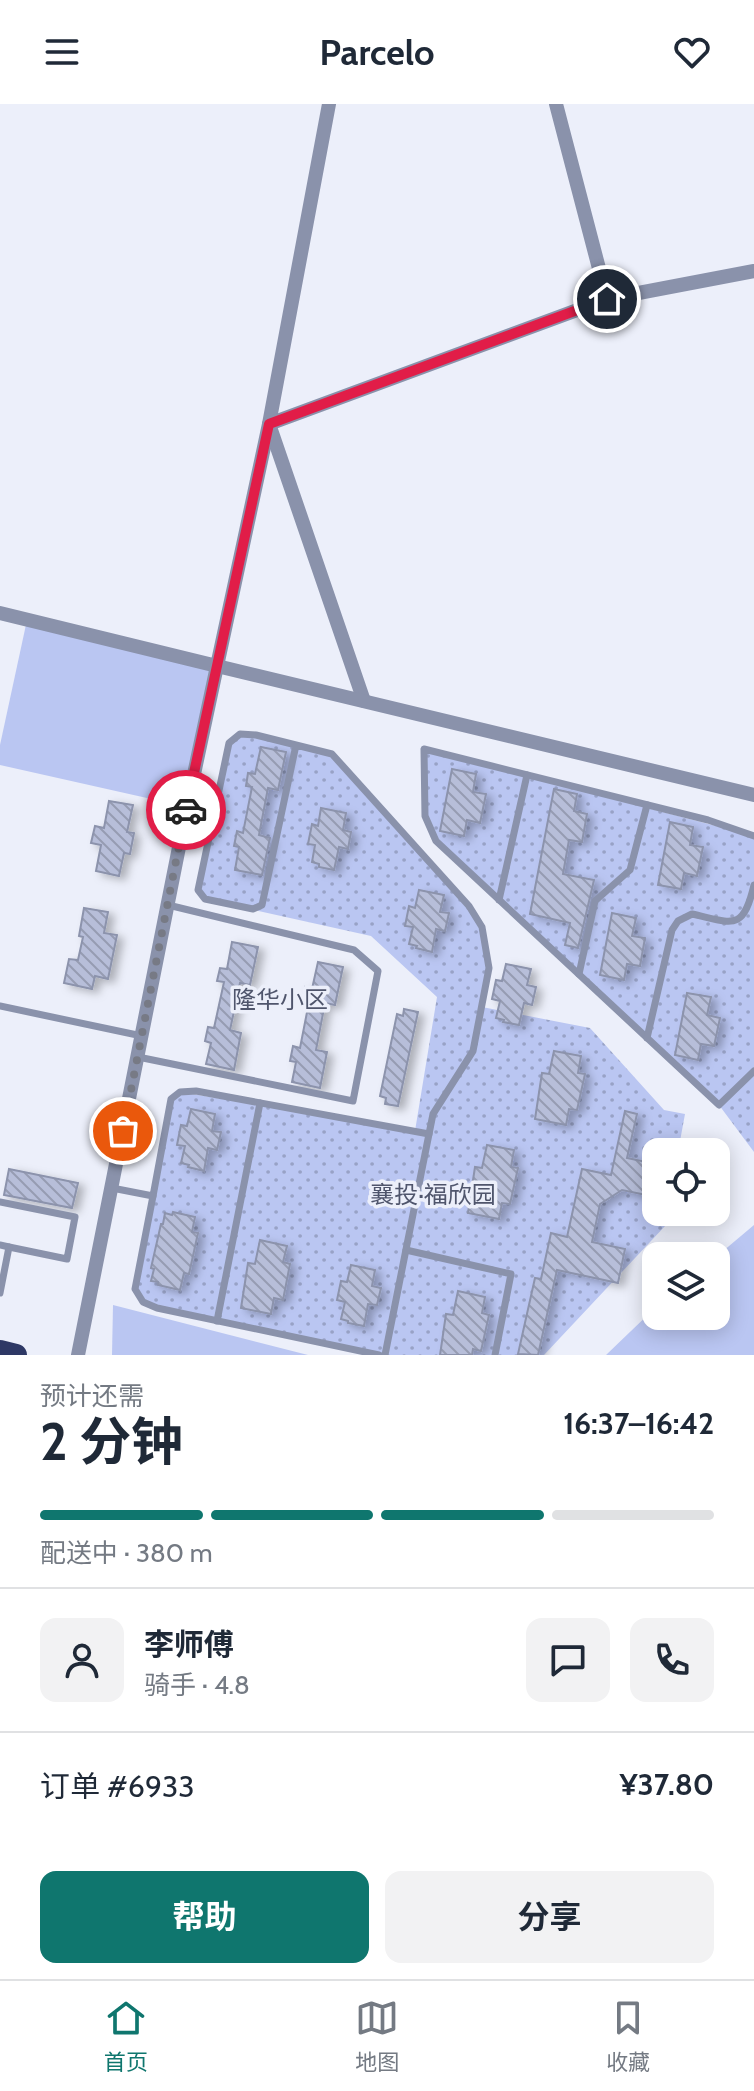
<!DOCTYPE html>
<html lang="zh">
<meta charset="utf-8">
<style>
body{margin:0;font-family:Cabin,"Noto Sans SC",sans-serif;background:#f2f2f3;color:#1f2937;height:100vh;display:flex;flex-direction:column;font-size:30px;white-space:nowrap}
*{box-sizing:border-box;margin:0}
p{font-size:26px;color:#747a83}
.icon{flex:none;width:44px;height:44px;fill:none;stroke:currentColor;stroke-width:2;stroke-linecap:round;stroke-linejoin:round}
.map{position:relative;height:1251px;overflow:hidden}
.details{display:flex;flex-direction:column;background:#fff;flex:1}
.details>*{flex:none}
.controls{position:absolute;left:642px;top:1034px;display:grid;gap:16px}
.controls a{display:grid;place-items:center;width:88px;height:88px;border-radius:16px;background:#fff;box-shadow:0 4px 20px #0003;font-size:40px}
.pin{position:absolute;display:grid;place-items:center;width:68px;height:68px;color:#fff;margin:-34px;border:4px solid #fff;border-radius:50%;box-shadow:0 2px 8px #0007}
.courier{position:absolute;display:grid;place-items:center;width:80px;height:80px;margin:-40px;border:6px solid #e11d48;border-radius:50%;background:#fff;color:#222;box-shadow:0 2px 10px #0007}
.head em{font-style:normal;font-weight:700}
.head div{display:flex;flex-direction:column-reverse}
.head{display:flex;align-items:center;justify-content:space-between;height:136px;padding:0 40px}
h1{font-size:52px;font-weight:700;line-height:60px}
.bar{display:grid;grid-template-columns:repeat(4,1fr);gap:12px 8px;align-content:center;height:96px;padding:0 40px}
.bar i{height:10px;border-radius:6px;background:#e0e1e3}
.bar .selected{background:#0f766e}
.bar p{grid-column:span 4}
.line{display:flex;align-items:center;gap:20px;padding:0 40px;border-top:2px solid #e0e1e3}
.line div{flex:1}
.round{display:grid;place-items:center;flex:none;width:84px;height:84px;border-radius:16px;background:#f2f2f3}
.action{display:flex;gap:16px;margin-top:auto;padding:16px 40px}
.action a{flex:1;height:92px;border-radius:16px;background:#0f766e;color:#fff;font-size:32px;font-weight:700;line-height:92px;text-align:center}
.action a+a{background:#f2f2f3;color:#1f2937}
header{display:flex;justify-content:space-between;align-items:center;height:104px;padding:0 40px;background:#fff;font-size:36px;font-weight:700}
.dock{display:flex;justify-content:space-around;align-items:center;height:112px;border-top:2px solid #e0e1e3;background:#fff;font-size:22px;color:#747a83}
.dock a{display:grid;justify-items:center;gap:4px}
.dock .selected{color:#0f766e}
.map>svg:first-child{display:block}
.grass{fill:url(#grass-dots)}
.park{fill:#bac6f2}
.building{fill:url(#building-back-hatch);stroke:#8c93ac;stroke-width:2;filter:url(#shadow)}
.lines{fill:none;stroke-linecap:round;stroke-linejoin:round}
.service{stroke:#8a92ab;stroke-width:7}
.minor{stroke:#8a92ab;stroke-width:14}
.trunk{stroke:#2e3865;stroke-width:22}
.done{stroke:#777a85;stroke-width:8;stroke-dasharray:0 14.4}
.route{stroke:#e11d48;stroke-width:10}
.labels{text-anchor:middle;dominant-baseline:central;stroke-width:7;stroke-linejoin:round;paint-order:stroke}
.neighbourhood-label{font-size:24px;fill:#4f556c;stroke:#eceffa}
</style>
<header><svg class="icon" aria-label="menu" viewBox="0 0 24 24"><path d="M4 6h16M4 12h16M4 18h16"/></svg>Parcelo<svg class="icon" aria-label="heart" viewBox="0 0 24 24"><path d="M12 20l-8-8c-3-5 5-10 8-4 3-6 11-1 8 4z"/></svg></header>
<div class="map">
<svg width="754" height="1251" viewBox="0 0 754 1251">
<defs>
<pattern id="grass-dots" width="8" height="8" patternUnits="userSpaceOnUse" patternTransform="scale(2)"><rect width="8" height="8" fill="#bac6f2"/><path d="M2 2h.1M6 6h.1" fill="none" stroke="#98a2c6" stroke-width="1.8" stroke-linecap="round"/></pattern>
<pattern id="building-back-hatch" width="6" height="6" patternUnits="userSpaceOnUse" patternTransform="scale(2)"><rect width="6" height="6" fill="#b7bed9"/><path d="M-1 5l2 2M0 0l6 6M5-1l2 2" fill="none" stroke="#969cb2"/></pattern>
<filter id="shadow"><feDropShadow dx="6" dy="3.5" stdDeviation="4" flood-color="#0004"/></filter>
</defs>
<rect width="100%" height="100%" fill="#eceffa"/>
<g class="grass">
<polygon points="240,630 332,650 469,802 482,823 489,864 482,903 590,924 664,1006 685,1010 678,1048 656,1048 656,1108 668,1108 666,1121 544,1251 379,1251 143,1198 135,1185 171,995 180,988 415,1027 437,893 371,832 205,795 198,786 229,639"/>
<polygon points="424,645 754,732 754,1048 719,1001 436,737 425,712"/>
</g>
<g class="park">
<polygon points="27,516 217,562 187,703 0,661 0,641"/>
<polygon points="754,1121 754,1251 606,1251 656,1203 656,1212 716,1212 716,1153"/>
<polygon points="113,1201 308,1251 112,1251"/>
</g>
<g class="building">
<polygon points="261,643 286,648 278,686 268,684 259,731 270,734 262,771 235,766 239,743 234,742 237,727 243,729 252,683 246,682 248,669 255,670"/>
<polygon points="452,665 476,670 473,688 486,690 480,719 467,716 464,732 440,727"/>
<polygon points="554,685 577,690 574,707 587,710 582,738 569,736 563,770 594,776 578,844 565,841 570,819 530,810"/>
<polygon points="109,697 133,701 127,728 134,729 130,750 124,749 119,772 96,767 101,741 91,739 95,722 104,724"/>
<polygon points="321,704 346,709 343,726 351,728 348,745 339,743 334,766 319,763 319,760 312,758 315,741 308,740 312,720 318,722"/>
<polygon points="670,718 693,723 690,741 703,743 697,772 684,769 681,785 658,781"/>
<polygon points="419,786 444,791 440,808 449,809 445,827 436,825 432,848 416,844 417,842 409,840 413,823 405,822 409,802 415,804"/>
<polygon points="84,804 108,808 104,829 117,831 108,875 95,872 92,885 64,879 69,855 78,856 83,833 79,832"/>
<polygon points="612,809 636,814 632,832 645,834 640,862 627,860 624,876 600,871"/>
<polygon points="232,838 258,843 250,881 240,879 230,926 241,929 234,966 206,960 211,939 205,937 208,923 214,924 224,878 217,877 220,864 227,865"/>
<polygon points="318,858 343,863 335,901 325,899 316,946 327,948 320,984 292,978 296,958 290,957 293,942 300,944 309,898 303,897 305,883 312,885"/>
<polygon points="506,860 531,865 527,881 536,883 532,901 524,899 519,921 503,918 504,916 496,914 500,897 492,895 496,876 502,877"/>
<polygon points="687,889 711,893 707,911 720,914 714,942 701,940 698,956 675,951"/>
<polygon points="404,905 418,908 398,1002 385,1000 386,994 380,992 397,910 403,912"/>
<polygon points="554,947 581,952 578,969 585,970 577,1006 569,1005 566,1021 535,1015 542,969 549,970"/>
<polygon points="191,1005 215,1010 212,1027 221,1028 217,1046 208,1044 204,1067 188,1063 189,1061 181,1059 185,1042 177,1041 181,1021 187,1022"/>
<polygon points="625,1007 637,1010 627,1054 656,1060 656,1093 622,1086 600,1100 592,1138 625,1145 618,1179 557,1166 538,1251 518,1250 535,1174 541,1175 551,1129 567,1133 582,1065 611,1071"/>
<polygon points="487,1041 514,1046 511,1063 518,1064 510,1100 502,1099 499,1115 468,1109 475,1063 482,1064"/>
<polygon points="9,1065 78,1079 72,1104 4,1091"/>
<polygon points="173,1108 195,1113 192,1128 198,1129 189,1170 184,1169 180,1186 158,1181 158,1178 151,1177 154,1165 151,1164 161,1120 163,1120 165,1109 172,1111"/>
<polygon points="260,1136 287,1142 283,1158 290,1160 283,1196 274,1194 271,1210 241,1204 248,1159 255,1160"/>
<polygon points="351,1161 375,1166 372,1182 381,1184 377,1201 368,1200 364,1222 348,1219 348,1217 341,1215 345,1198 337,1196 341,1177 347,1178"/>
<polygon points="458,1187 485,1193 482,1209 489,1211 481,1247 473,1245 472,1251 440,1251 446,1210 453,1211"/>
</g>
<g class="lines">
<g class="service">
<polyline points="754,732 708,716 424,645 425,712 436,737 719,1001 754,967"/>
<polyline points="499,796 527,671"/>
<polyline points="579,870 595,797 630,766 647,701"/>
<polyline points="0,902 142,932"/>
<path d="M647 934 672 826 678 817 692 810C733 819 743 828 754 781"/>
<polyline points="138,953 353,997 378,867 354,846 168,801"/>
<polyline points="112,1084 153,1092 171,995 180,988 196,987 429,1030 433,1010 473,947 489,864 482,823 469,802 332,650 256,631 240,630 229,639 198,786 205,795 253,805 262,801 296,641"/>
<polyline points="153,1092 135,1185 143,1198 157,1204 379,1251"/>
<polyline points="0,1098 75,1113 67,1155 9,1143"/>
<polyline points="0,1141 9,1143 0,1189"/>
<polyline points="406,1146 511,1170 495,1251"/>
<polyline points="217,1217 260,999"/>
<polyline points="385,1251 429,1030"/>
</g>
<g class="minor">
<polyline points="556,0 607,195 754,167"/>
<polyline points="0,509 217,562 269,320 329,0"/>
<polyline points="364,597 269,320 607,195"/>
<polyline points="78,1251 187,703 217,562 754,691"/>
</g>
<polyline class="trunk" points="0,1247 16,1251"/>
</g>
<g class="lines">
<polyline class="done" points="123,1027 186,706"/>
<polyline class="route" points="186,706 269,320 607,195"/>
</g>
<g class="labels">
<g class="neighbourhood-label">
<text x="280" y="895">隆华小区</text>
<text x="433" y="1090">襄投·福欣园</text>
</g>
</g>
</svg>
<div class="controls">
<a><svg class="icon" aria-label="locate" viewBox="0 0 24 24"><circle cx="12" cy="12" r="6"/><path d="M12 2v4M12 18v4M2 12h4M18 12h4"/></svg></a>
<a><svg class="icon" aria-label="layers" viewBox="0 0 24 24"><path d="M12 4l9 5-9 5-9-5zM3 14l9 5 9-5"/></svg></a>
</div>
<div class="pin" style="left:123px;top:1027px;background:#ea580c"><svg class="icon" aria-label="bag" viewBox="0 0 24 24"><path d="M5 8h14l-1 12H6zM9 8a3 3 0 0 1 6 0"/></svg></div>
<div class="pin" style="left:607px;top:195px;background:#1f2937"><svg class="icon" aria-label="home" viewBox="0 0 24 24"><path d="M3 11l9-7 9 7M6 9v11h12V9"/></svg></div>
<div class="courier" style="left:186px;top:706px"><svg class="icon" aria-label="car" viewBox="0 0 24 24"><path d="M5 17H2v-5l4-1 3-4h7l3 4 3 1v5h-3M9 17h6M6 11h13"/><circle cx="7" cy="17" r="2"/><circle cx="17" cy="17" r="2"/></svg></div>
</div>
<section class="details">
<div class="head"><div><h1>2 分钟</h1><p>预计还需</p></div><em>16:37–16:42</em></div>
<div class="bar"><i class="selected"></i><i class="selected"></i><i class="selected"></i><i></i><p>配送中 · 380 m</p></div>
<div class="line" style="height:144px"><a class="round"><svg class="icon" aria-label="person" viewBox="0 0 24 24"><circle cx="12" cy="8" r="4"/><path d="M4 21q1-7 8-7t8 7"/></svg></a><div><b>李师傅</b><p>骑手 · 4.8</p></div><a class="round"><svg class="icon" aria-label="chat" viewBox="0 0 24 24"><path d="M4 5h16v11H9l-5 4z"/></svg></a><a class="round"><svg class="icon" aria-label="phone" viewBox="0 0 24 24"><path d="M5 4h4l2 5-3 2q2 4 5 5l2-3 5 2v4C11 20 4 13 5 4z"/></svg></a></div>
<div class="line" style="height:104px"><div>订单 #6933</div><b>¥37.80</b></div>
<div class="action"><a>帮助</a><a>分享</a></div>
</section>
<nav class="dock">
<a class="selected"><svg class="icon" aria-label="home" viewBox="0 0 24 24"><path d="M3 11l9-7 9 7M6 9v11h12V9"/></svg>首页</a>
<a><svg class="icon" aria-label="map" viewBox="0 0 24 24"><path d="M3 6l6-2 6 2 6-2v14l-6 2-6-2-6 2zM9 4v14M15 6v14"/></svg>地图</a>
<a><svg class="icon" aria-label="saved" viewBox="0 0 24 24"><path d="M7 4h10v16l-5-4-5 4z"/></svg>收藏</a>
</nav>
